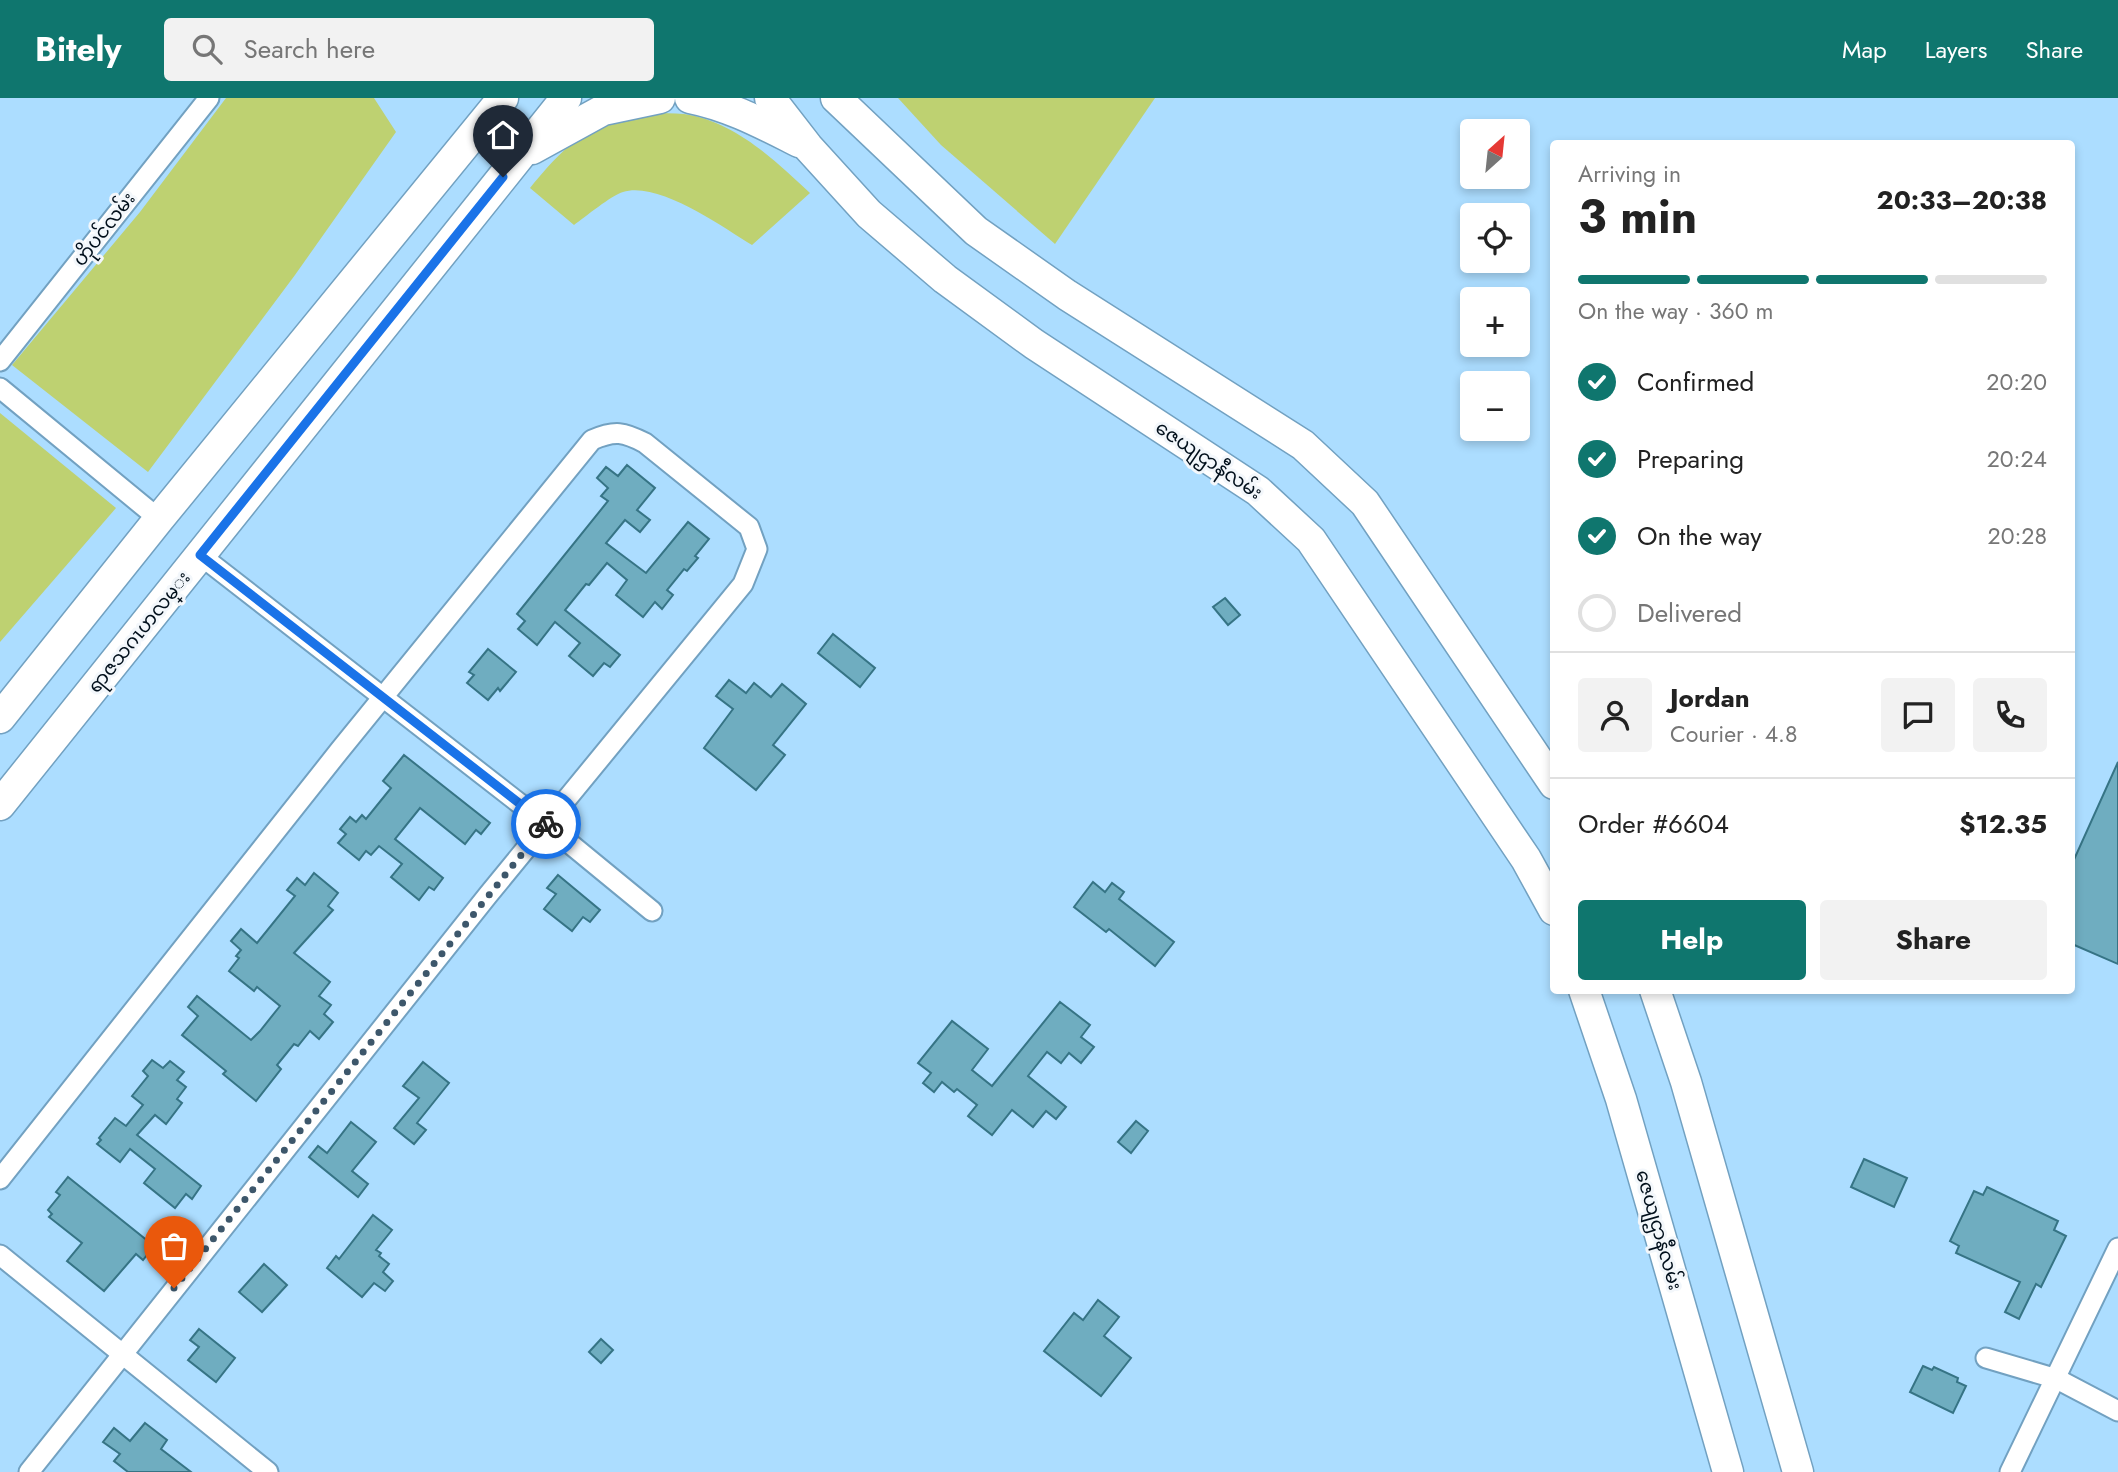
<!DOCTYPE html>
<meta charset="utf-8">
<style>
body{margin:0;font-family:Jost,"Noto Sans Myanmar",sans-serif;background:#f2f2f2;color:#222;height:100vh;display:flex;flex-direction:column;font-size:26px;white-space:nowrap}
*{box-sizing:border-box;margin:0}
p{font-size:23px;color:#767676}
.icon{flex:none;width:38px;height:38px;fill:none;stroke:currentColor;stroke-width:2;stroke-linecap:round;stroke-linejoin:round}
.map{position:relative;flex:1;overflow:hidden}
.sheet{position:absolute;left:1550px;top:42px;width:525px;height:854px;display:flex;flex-direction:column;background:#fff;border-radius:7px;box-shadow:0 4px 10px #0003}
.sheet>*{flex:none}
.needle{width:46px;rotate:27deg}
.tools{position:absolute;left:1460px;top:21px;display:grid;gap:14px}
.tools a{display:grid;place-items:center;width:70px;height:70px;border-radius:7px;background:#fff;box-shadow:0 4px 10px #0003;font-size:35px}
.pin{position:absolute;display:grid;place-items:center;width:60px;height:60px;color:#fff;margin:-72px -30px;border-radius:50% 50% 50% 0;rotate:-45deg;box-shadow:0 0 7px #0007}
.pin .icon{rotate:45deg}
.courier{position:absolute;display:grid;place-items:center;width:70px;height:70px;margin:-35px;border:5px solid #1a73e8;border-radius:50%;background:#fff;color:#222;box-shadow:0 2px 9px #0007}
.summary em{font-style:normal;font-weight:700}
.summary div{display:flex;flex-direction:column-reverse}
.summary{display:flex;align-items:center;justify-content:space-between;height:119px;padding:0 28px}
h1{font-size:46px;font-weight:700;line-height:52px}
.bar{display:grid;grid-template-columns:repeat(4,1fr);gap:10px 7px;align-content:center;height:84px;padding:0 28px}
.bar i{height:9px;border-radius:5px;background:#e0e0e0}
.bar .current{background:#0f766e}
.bar p{grid-column:span 4}
.line{display:flex;align-items:center;gap:18px;padding:0 28px;border-top:2px solid #e0e0e0}
.line div{flex:1}
.round{display:grid;place-items:center;flex:none;width:74px;height:74px;border-radius:7px;background:#f2f2f2}
ol{padding:0 28px;list-style:none}
li{display:flex;align-items:center;gap:21px;height:77px}
li p{margin-inline-start:auto}
li .icon{padding:7px;border-radius:50%;background:#0f766e;color:#fff;stroke-width:4}
li:last-child{color:#767676}
li i{width:38px;height:38px;border:4px solid #e0e0e0;border-radius:50%}
.cta{display:flex;gap:14px;margin-top:auto;padding:14px 28px}
.cta a{flex:1;height:80px;border-radius:7px;background:#0f766e;color:#fff;font-size:28px;font-weight:700;line-height:80px;text-align:center}
.cta a+a{background:#f2f2f2;color:#222}
header{display:flex;align-items:center;gap:42px;box-sizing:border-box;height:98px;padding:0 35px;background:#0f766e;color:#fff}
header strong{font-size:33px}
nav{display:flex;gap:38px;margin-inline-start:auto;font-size:24px}
.search{width:490px;height:63px;background:#f2f2f2;display:flex;align-items:center;gap:18px;box-sizing:border-box;padding:0 24px;border-radius:7px;color:#767676;font-size:26px}
.map>svg:first-child{display:block}
.green{fill:#bed171}
.building{fill:#6fadc0;stroke:#367485;stroke-width:2}
.lines{fill:none;stroke-linecap:round;stroke-linejoin:round}
.street-casing{stroke:#72a1c1;stroke-width:23}
.primary-casing{stroke:#72a1c1;stroke-width:33}
.street{stroke:#fff;stroke-width:19}
.primary{stroke:#fff;stroke-width:30}
.done{stroke:#3d576b;stroke-width:7;stroke-dasharray:0 12.6}
.route{stroke:#1a73e8;stroke-width:9}
.labels{text-anchor:middle;dominant-baseline:central;stroke-width:6;stroke-linejoin:round;paint-order:stroke}
.street-label{font-size:19px;fill:#010f1b;stroke:#f3f7fb}
</style>
<header>
<strong>Bitely</strong>
<div class="search"><svg class="icon" aria-label="search" viewBox="0 0 24 24"><circle cx="10" cy="10" r="6"/><path d="M15 15l6 6"/></svg>Search here</div>
<nav><a>Map</a><a>Layers</a><a>Share</a></nav>
</header>
<div class="map">
<svg width="2118" height="1374" viewBox="0 0 2118 1374">
<rect width="100%" height="100%" fill="#acddff"/>
<g class="green">
<polygon points="226,0 374,0 396,34 295,177 148,374 12,267 140,114"/>
<polygon points="898,0 1155,0 1055,146 941,47"/>
<path d="M651 15C662 15 673 15 684 16 734 23 775 62 810 95L752 147C722 129 659 83 623 94 612 97 585 119 574 127L530 90C554 61 577 34 614 22 625 18 639 17 651 15Z"/>
<polygon points="0,315 116,410 0,544"/>
</g>
<g class="building">
<polygon points="627,367 655,390 637,412 650,422 640,434 625,422 606,445 646,475 688,424 709,441 695,458 698,460 687,473 684,471 667,492 673,497 662,511 655,504 643,519 616,497 627,482 607,465 589,487 586,486 565,512 620,557 610,569 604,565 593,578 569,558 580,545 555,524 537,547 518,531 525,523 517,516 608,403 601,398 608,390 597,380 606,369 618,378"/>
<polygon points="1225,500 1240,517 1228,527 1213,509"/>
<polygon points="833,536 875,570 860,589 818,555"/>
<polygon points="488,551 516,574 500,593 498,590 488,602 467,585 474,577 469,574"/>
<polygon points="729,582 746,595 754,585 771,599 782,586 806,606 773,647 785,657 756,692 704,650 733,611 716,598"/>
<polygon points="404,657 490,725 481,736 476,732 465,746 420,710 395,741 443,780 434,792 429,789 419,802 391,779 402,766 379,748 371,757 366,753 359,762 338,745 346,736 340,731 350,719 356,724 362,717 366,721 391,690 383,683"/>
<polygon points="2118,664 2118,866 2072,846 2072,766"/>
<polygon points="314,775 338,795 328,808 333,812 294,855 330,884 319,898 331,907 324,916 333,924 319,941 310,933 298,948 294,946 277,967 281,971 256,1003 223,976 226,973 182,937 198,918 188,909 197,898 251,942 260,933 280,908 257,889 254,893 229,873 239,860 236,858 241,852 231,843 241,831 257,845 295,798 287,792 297,780 305,787"/>
<polygon points="558,777 600,812 590,824 583,819 572,833 544,811 556,796 547,790"/>
<polygon points="1093,784 1105,794 1112,785 1124,794 1119,801 1174,844 1155,868 1109,831 1106,834 1074,809"/>
<polygon points="1060,904 1090,927 1081,939 1094,949 1081,965 1069,955 1061,965 1047,954 1028,978 1066,1009 1056,1021 1046,1013 1033,1029 1012,1012 992,1037 968,1018 977,1007 957,991 954,994 942,984 934,994 923,985 931,975 918,965 952,923 988,951 972,972 992,988"/>
<polygon points="152,962 163,970 170,963 184,974 177,982 186,989 177,1001 182,1005 166,1026 155,1017 137,1037 201,1088 192,1101 186,1096 175,1110 144,1085 155,1071 130,1051 120,1064 97,1046 101,1042 99,1040 115,1020 126,1028 143,1007 132,998 148,978 143,973"/>
<polygon points="423,964 449,985 417,1025 426,1032 414,1046 394,1030 419,1000 403,988"/>
<polygon points="1136,1023 1148,1033 1131,1055 1118,1044"/>
<polygon points="351,1024 376,1044 352,1073 368,1086 358,1099 309,1059 318,1048 327,1055"/>
<polygon points="1864,1061 1907,1080 1894,1109 1851,1089"/>
<polygon points="68,1079 154,1148 143,1162 136,1156 104,1193 67,1163 82,1145 49,1119 52,1116 48,1112 60,1097 56,1094"/>
<polygon points="1987,1089 2058,1123 2054,1132 2066,1138 2041,1189 2036,1186 2019,1221 2005,1214 2020,1184 1956,1155 1959,1148 1950,1143 1974,1093 1983,1097"/>
<polygon points="373,1117 392,1132 376,1152 381,1155 379,1158 389,1166 383,1174 393,1183 385,1193 374,1185 362,1199 327,1170 336,1158 339,1161"/>
<polygon points="264,1166 287,1187 262,1214 239,1194"/>
<polygon points="1098,1202 1119,1219 1104,1238 1131,1260 1101,1298 1044,1253 1074,1215 1083,1222"/>
<polygon points="199,1231 235,1260 216,1284 188,1262 199,1249 190,1242"/>
<polygon points="601,1241 613,1252 601,1265 589,1254"/>
<polygon points="1923,1268 1932,1272 1934,1269 1958,1280 1957,1284 1966,1288 1953,1315 1910,1294"/>
<polygon points="145,1325 167,1342 161,1351 191,1374 128,1374 114,1363 120,1356 103,1344 114,1330 130,1343"/>
</g>
<g class="lines">
<defs>
<g id="street">
<polyline points="0,263 209,0"/>
<polyline points="0,290 159,421"/>
<polyline points="200,457 546,726 652,813"/>
<path d="M0 1081 340 652 592 342C615 332 624 334 645 345L749 429 757 451 743 486 488 797 29 1374"/>
<polyline points="0,1157 268,1374"/>
<polyline points="1986,1260 2057,1281 2118,1313"/>
<polyline points="2010,1374 2118,1150"/>
</g>
<g id="primary">
<path d="M690 0C730 8 763 26 799 44"/>
<polyline points="770,0 808,49 869,116 945,181 1034,246 1258,393 1311,442 1526,761 1554,812"/>
<polyline points="836,0 976,133 1067,197 1303,347 1365,405 1554,686"/>
<polyline points="532,51 603,12 660,0"/>
<polyline points="0,620 159,421 503,0"/>
<polyline points="0,707 566,0"/>
<polyline points="1584,892 1621,1001 1728,1374"/>
<polyline points="1655,892 1686,984 1798,1374"/>
</g>
</defs>
<use href="#street" class="street-casing"/>
<use href="#primary" class="primary-casing"/>
<use href="#street" class="street"/>
<use href="#primary" class="primary"/>
</g>
<g class="lines">
<polyline class="done" points="174,1190 546,726"/>
<polyline class="route" points="503,79 200,457 546,726"/>
</g>
<g class="labels">
<g class="street-label">
<text transform="translate(104 131) rotate(-52)">ဟိုပင်လမ်း</text>
<text transform="translate(1209 362) rotate(34)">ဇေယျဌာနီလမ်း</text>
<text transform="translate(139 534) rotate(-51)">ရာဇသဂၤဟလမ္း</text>
<text transform="translate(1659 1132) rotate(74)">ဇေယျဌာနီလမ်း</text>
</g>
</g>
</svg>
<div class="tools">
<a><svg class="needle" viewBox="-14 -14 28 28"><path d="M0-13l5 13h-10z" fill="#e53935"/><path d="M0 13l5-13h-10z" fill="#767676"/></svg></a>
<a><svg class="icon" aria-label="locate" viewBox="0 0 24 24"><circle cx="12" cy="12" r="6"/><path d="M12 2v4M12 18v4M2 12h4M18 12h4"/></svg></a>
<a>+</a>
<a>−</a>
</div>
<div class="pin" style="left:174px;top:1190px;background:#ea580c"><svg class="icon" aria-label="bag" viewBox="0 0 24 24"><path d="M5 8h14l-1 12H6zM9 8a3 3 0 0 1 6 0"/></svg></div>
<div class="pin" style="left:503px;top:79px;background:#1f2937"><svg class="icon" aria-label="home" viewBox="0 0 24 24"><path d="M3 11l9-7 9 7M6 9v11h12V9"/></svg></div>
<div class="courier" style="left:546px;top:726px"><svg class="icon" aria-label="bike" viewBox="0 0 24 24"><circle cx="6" cy="16" r="4"/><circle cx="18" cy="16" r="4"/><path d="M6 16l4-8h5l3 8M10 8l3 8H6M13 5h3"/></svg></div>
<section class="sheet">
<div class="summary"><div><h1>3 min</h1><p>Arriving in</p></div><em>20:33–20:38</em></div>
<div class="bar"><i class="current"></i><i class="current"></i><i class="current"></i><i></i><p>On the way · 360 m</p></div>
<ol>
<li><svg class="icon" aria-label="check" viewBox="0 0 24 24"><path d="M5 12l5 5 9-10"/></svg>Confirmed<p>20:20</p></li>
<li><svg class="icon" aria-label="check" viewBox="0 0 24 24"><path d="M5 12l5 5 9-10"/></svg>Preparing<p>20:24</p></li>
<li><svg class="icon" aria-label="check" viewBox="0 0 24 24"><path d="M5 12l5 5 9-10"/></svg>On the way<p>20:28</p></li>
<li><i></i>Delivered</li>
</ol>
<div class="line" style="height:126px"><a class="round"><svg class="icon" aria-label="person" viewBox="0 0 24 24"><circle cx="12" cy="8" r="4"/><path d="M4 21q1-7 8-7t8 7"/></svg></a><div><b>Jordan</b><p>Courier · 4.8</p></div><a class="round"><svg class="icon" aria-label="chat" viewBox="0 0 24 24"><path d="M4 5h16v11H9l-5 4z"/></svg></a><a class="round"><svg class="icon" aria-label="phone" viewBox="0 0 24 24"><path d="M5 4h4l2 5-3 2q2 4 5 5l2-3 5 2v4C11 20 4 13 5 4z"/></svg></a></div>
<div class="line" style="height:91px"><div>Order #6604</div><b>$12.35</b></div>
<div class="cta"><a>Help</a><a>Share</a></div>
</section>
</div>
